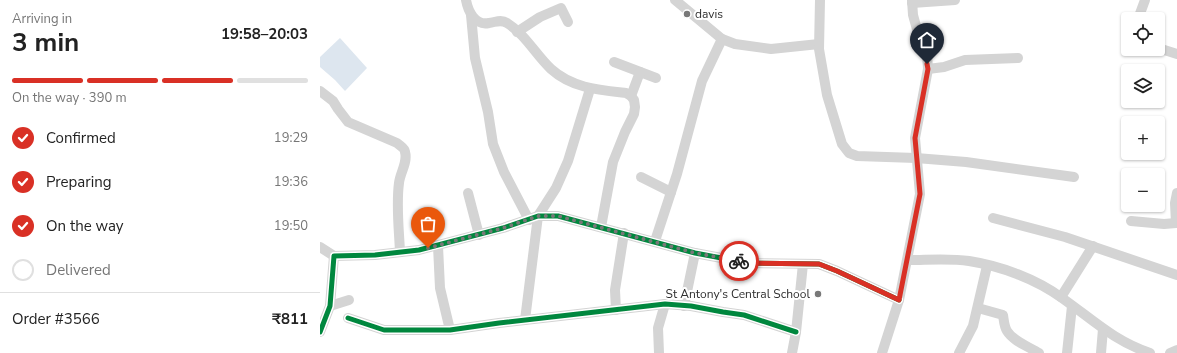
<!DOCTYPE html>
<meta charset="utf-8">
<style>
body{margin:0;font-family:"Nunito Sans",sans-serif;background:#f6f6f6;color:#222;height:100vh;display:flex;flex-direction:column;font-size:15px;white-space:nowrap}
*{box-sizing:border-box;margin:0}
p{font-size:13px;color:#767676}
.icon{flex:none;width:22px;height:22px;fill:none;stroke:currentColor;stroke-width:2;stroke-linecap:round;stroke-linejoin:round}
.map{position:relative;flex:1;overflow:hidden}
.side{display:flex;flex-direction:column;background:#fff;width:320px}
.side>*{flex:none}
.buttons{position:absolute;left:801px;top:12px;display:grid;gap:8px}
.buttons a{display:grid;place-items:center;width:44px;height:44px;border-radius:4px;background:#fff;box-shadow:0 1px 3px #0004;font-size:20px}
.pin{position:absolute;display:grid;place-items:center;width:34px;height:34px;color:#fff;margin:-41px -17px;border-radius:50% 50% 50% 0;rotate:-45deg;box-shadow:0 0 4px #0007}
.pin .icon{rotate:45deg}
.courier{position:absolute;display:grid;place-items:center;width:40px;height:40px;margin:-20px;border:3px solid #d93025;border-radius:50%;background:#fff;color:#222;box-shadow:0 1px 5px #0007}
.head em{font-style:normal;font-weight:700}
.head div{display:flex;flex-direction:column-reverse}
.head{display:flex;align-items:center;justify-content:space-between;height:68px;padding:0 12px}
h1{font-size:26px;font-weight:700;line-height:30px}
.bar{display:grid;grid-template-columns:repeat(4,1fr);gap:6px 4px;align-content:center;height:48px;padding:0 12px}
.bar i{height:5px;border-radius:3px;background:#e0e0e0}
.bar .current{background:#d93025}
.bar p{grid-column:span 4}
.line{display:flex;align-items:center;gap:10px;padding:0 12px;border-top:1px solid #e0e0e0}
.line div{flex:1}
ol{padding:0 12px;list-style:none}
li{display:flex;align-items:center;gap:12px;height:44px}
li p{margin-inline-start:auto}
li .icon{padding:4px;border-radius:50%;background:#d93025;color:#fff;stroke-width:4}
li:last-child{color:#767676}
li i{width:22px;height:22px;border:2px solid #e0e0e0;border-radius:50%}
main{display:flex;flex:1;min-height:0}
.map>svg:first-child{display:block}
.water{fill:#dde6ef}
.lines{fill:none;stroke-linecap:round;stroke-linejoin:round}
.minor{stroke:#d4d4d4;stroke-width:10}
.cycleway-casing{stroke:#fff;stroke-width:8}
.cycleway{stroke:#00873e;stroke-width:5}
.done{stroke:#787878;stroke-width:4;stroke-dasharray:0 7.2}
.route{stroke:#d93025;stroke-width:5}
.poi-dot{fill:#787878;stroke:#fff;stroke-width:1.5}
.labels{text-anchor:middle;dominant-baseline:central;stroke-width:4;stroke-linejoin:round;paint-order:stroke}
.poi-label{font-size:12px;fill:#303030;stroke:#fff;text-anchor:start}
</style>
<main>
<section class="side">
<div class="head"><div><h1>3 min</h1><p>Arriving in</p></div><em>19:58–20:03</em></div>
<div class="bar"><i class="current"></i><i class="current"></i><i class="current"></i><i></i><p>On the way · 390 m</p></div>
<ol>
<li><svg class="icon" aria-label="check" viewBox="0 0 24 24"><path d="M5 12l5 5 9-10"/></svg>Confirmed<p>19:29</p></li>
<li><svg class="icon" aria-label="check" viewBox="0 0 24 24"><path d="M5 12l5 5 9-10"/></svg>Preparing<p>19:36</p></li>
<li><svg class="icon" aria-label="check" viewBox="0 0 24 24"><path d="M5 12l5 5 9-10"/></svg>On the way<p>19:50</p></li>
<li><i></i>Delivered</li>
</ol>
<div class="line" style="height:52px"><div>Order #3566</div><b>₹811</b></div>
</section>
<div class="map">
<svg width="857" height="353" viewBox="0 0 857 353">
<rect width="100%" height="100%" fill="#fff"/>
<polygon class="water" points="20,38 47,68 25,91 15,80 0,67 0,57"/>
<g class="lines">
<g class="minor">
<path d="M146 0C148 11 155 26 169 23 176 22 181 19 187 23 205 34 216 55 231 69 252 88 279 90 306 93L311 96 314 100 315 107 314 114 305 132 293 162 281 227"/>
<polyline points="355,0 402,39 415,44 451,49 499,44"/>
<polyline points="500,0 499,49 507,95 522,144 529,153 537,156 596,158 646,162 754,177"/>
<polyline points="592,3 635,0"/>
<polyline points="151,15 155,58 168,112 173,144 184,172 209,220"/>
<polyline points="818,19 825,0"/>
<polyline points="197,32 220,17 241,8 248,22"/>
<polyline points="838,48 857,54"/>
<polyline points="294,62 336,78"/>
<polyline points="608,69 624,67 645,60 698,58"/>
<path d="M0 91 13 101 18 109 28 122 77 143C80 146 85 148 85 152 88 162 80 173 79 183 76 205 79 229 80 252"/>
<polyline points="311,96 320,72"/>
<polyline points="321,177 351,192"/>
<polyline points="148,193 159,235"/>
<polyline points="857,193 855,203 856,223 857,223"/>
<polyline points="673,218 745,237 857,275"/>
<polyline points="811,221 844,224 856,223"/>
<polyline points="335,241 357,174 382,81 402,39"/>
<polyline points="118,246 120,288 130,330"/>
<polyline points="0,247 14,256"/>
<path d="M588 260C607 260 630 258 649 261 681 266 716 279 742 298 772 319 794 341 830 353"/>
<polyline points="741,297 773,246"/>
<polyline points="10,306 29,300"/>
<polyline points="364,306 375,253"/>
<path d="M658 308 683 315C684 321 684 326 687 331 693 341 709 347 719 353"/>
<polyline points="296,310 295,290 304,233"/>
<polyline points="28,318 64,330 130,330 179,323 345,304 371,306 403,312 424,315 476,332"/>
<polyline points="205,320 218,216 236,188 248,161 270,89"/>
<polyline points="0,332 10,306 14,256 55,255 99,250 183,228 218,216 238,216 375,253 428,263 499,264 517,271 579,300"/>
<polyline points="339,353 338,328 345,304"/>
<polyline points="472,353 476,332 483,264"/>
<polyline points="562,353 579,300 600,194 595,138 608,69 607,54 604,43 598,33 593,15 592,0"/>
<polyline points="639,353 653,326 667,266"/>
<polyline points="747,353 752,306"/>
<polyline points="781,353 783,329"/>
<polyline points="850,353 857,350"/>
</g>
<defs>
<g id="cycleway">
<polyline points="28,318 64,330 130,330 179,323 345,304 371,306 403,312 424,315 476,332"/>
<polyline points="0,332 10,306 14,256 55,255 99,250 183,228 218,216 238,216 375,253 428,263 499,264 517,271 579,300"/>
</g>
</defs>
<use href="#cycleway" class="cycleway-casing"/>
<use href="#cycleway" class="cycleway"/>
</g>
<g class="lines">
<polyline class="done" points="108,248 183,228 218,216 238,216 375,253 419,261"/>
<polyline class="route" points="419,261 428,263 499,264 517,271 579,300 600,194 595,138 608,69 607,64"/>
</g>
<g class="poi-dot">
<circle cx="367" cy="14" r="4"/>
<circle cx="498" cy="294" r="4"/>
</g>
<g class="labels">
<g class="poi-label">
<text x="375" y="14">davis</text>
<text x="490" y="294" text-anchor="end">St Antony's Central School</text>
</g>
</g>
</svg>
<div class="buttons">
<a><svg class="icon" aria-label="locate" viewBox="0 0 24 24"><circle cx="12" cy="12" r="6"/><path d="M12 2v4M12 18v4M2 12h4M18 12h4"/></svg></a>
<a><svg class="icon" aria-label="layers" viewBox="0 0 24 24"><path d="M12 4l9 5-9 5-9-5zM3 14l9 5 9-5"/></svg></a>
<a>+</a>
<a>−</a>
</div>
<div class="pin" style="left:108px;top:248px;background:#ea580c"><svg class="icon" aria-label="bag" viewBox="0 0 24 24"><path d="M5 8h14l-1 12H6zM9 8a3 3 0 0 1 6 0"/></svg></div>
<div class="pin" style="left:607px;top:64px;background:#1f2937"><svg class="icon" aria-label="home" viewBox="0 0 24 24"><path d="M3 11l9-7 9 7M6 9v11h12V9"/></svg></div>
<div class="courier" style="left:419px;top:261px"><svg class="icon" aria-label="bike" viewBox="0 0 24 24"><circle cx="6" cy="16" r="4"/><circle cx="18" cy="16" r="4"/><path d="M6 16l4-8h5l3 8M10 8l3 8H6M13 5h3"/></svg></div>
</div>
</main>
